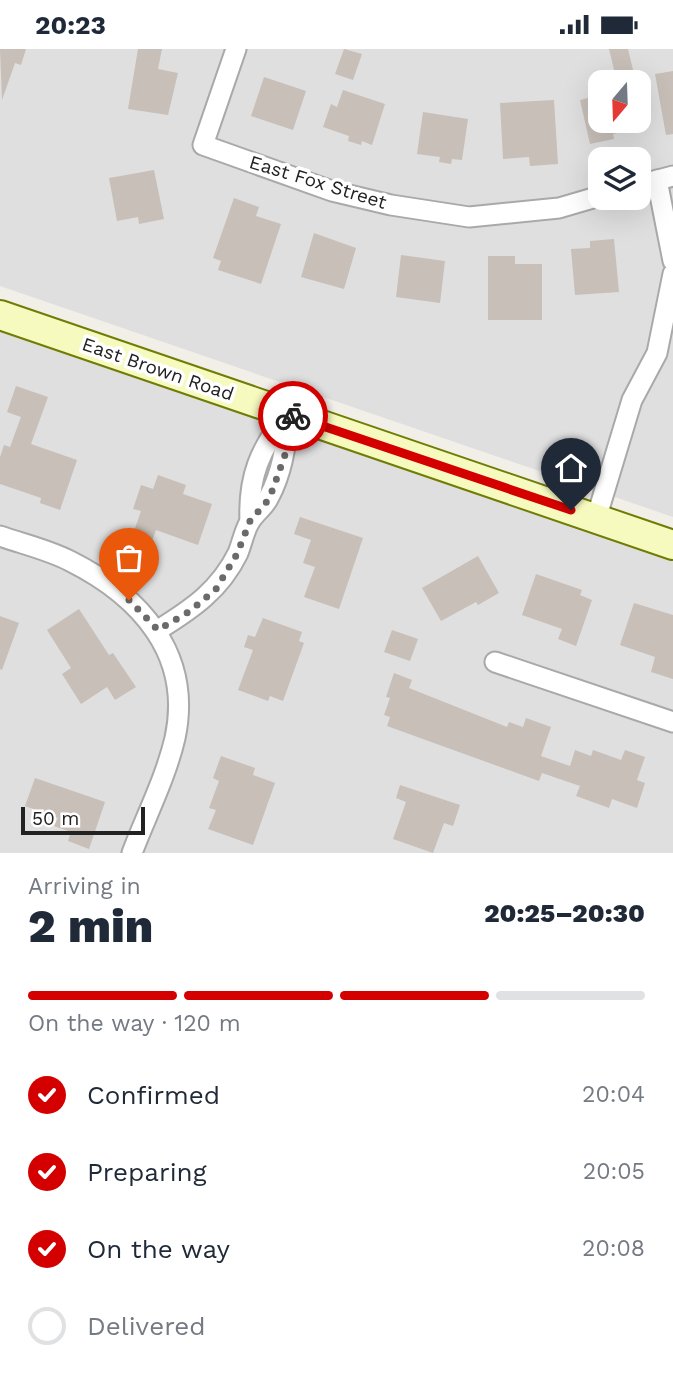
<!DOCTYPE html>
<meta charset="utf-8">
<style>
body{margin:0;font-family:"Work Sans",sans-serif;background:#f2f2f3;color:#1f2937;height:100vh;display:flex;flex-direction:column;font-size:26px;white-space:nowrap}
*{box-sizing:border-box;margin:0}
p{font-size:23px;color:#747a83}
.icon{flex:none;width:38px;height:38px;fill:none;stroke:currentColor;stroke-width:2;stroke-linecap:round;stroke-linejoin:round}
.map{position:relative;height:804px;overflow:hidden}
.panel{display:flex;flex-direction:column;background:#fff;flex:1}
.panel>*{flex:none}
.needle{width:46px;rotate:199deg}
.buttons{position:absolute;left:588px;top:21px;display:grid;gap:14px}
.buttons a{display:grid;place-items:center;width:63px;height:63px;border-radius:14px;background:#fff;box-shadow:0 7px 28px #0002;font-size:35px}
.scale{position:absolute;left:21px;bottom:18px;width:124px;box-sizing:border-box;padding-left:7px;border:4px solid #222;border-top:0;font-size:19px;line-height:24px;white-space:nowrap;color:#222;-webkit-text-stroke:5px #fff;paint-order:stroke}
.pin{position:absolute;display:grid;place-items:center;width:60px;height:60px;color:#fff;margin:-72px -30px;border-radius:50% 50% 50% 0;rotate:-45deg;box-shadow:0 0 7px #0007}
.pin .icon{rotate:45deg}
.courier{position:absolute;display:grid;place-items:center;width:70px;height:70px;margin:-35px;border:5px solid #d40000;border-radius:50%;background:#fff;color:#222;box-shadow:0 2px 9px #0007}
.head em{font-style:normal;font-weight:800}
.head div{display:flex;flex-direction:column-reverse}
.head{display:flex;align-items:center;justify-content:space-between;height:119px;padding:0 28px}
h1{font-size:46px;font-weight:800;line-height:52px}
.bar{display:grid;grid-template-columns:repeat(4,1fr);gap:10px 7px;align-content:center;height:84px;padding:0 28px}
.bar i{height:9px;border-radius:5px;background:#e0e1e3}
.bar .active{background:#d40000}
.bar p{grid-column:span 4}
ol{padding:0 28px;list-style:none}
li{display:flex;align-items:center;gap:21px;height:77px}
li p{margin-inline-start:auto}
li .icon{padding:7px;border-radius:50%;background:#d40000;color:#fff;stroke-width:4}
li:last-child{color:#747a83}
li i{width:38px;height:38px;border:4px solid #e0e1e3;border-radius:50%}
.status{display:flex;justify-content:space-between;align-items:center;height:49px;padding:0 35px;background:#fff;direction:ltr}
.status svg{height:19px;fill:currentColor}
.map>svg:first-child{display:block}
.residential{fill:#e0dfdf;fill-rule:evenodd}
.building{fill:#c7bfb8}
.lines{fill:none;stroke-linecap:round;stroke-linejoin:round}
.minor-casing{stroke:#a9a9a9;stroke-width:23}
.secondary-casing{stroke:#707d05;stroke-width:32}
.minor{stroke:#fff;stroke-width:19}
.secondary{stroke:#f7fabf;stroke-width:28}
.done{stroke:#6b6a68;stroke-width:7;stroke-dasharray:0 12.6}
.route{stroke:#d40000;stroke-width:9}
.labels{text-anchor:middle;dominant-baseline:central;stroke-width:7;stroke-linejoin:round;paint-order:stroke}
.street-label{font-size:19px;fill:#222;stroke:#fff}
</style>
<div class="status"><b>20:23</b><svg viewBox="0 0 49 12"><path d="M0 12V9h3v3zM5 12V6h3v6zM10 12V3h3v9zM15 12V0h3v12zM26 1h20v11H26zM47 4h2v5h-2z"/></svg></div>
<div class="map">
<svg width="673" height="804" viewBox="0 0 673 804">
<rect width="100%" height="100%" fill="#f2efe9"/>
<g class="residential">
<path d="M0 0H673V468L0 237ZM600 33H639V72H600ZM600 110H639V149H600Z"/>
<polygon points="0,266 673,496 673,804 0,804"/>
</g>
<g class="building">
<polygon points="0,0 26,0 21,16 15,14 2,51"/>
<polygon points="138,0 162,0 158,20 178,24 168,66 128,60"/>
<polygon points="344,0 362,5 353,31 335,25"/>
<polygon points="609,0 628,0 634,25 616,29"/>
<polygon points="673,22 673,85 666,86 655,25"/>
<polygon points="264,28 306,42 293,81 251,67"/>
<polygon points="343,41 385,55 372,96 362,92 361,96 348,92 349,87 323,78 331,55 337,58"/>
<polygon points="600,46 600,72 645,72 645,78 613,85 614,90 590,95 580,51"/>
<polygon points="554,51 558,115 530,117 529,108 503,110 500,54"/>
<polygon points="423,63 468,70 462,111 452,110 451,115 439,113 440,108 417,105"/>
<polygon points="154,121 164,170 139,175 138,168 117,172 109,129"/>
<polygon points="234,149 259,158 256,167 281,175 261,235 218,221 221,212 213,209"/>
<polygon points="314,184 356,199 344,240 301,228"/>
<polygon points="614,190 619,243 575,246 571,200 590,199 590,192"/>
<polygon points="401,206 445,212 440,254 396,248"/>
<polygon points="488,207 515,207 515,215 542,215 542,271 488,271"/>
<polygon points="16,337 48,348 31,395 77,411 60,461 40,454 41,449 0,435 0,408 4,396 10,398 21,368 7,363"/>
<polygon points="158,426 186,436 183,445 212,455 198,496 156,481 151,495 132,488 141,462 133,460 141,436 153,440"/>
<polygon points="300,468 363,489 339,560 304,548 315,518 303,514 311,491 294,485"/>
<polygon points="478,507 499,544 478,556 476,553 441,572 422,539"/>
<polygon points="536,525 582,541 580,546 592,551 576,597 558,590 562,580 522,566"/>
<polygon points="634,554 673,566 673,630 651,623 655,608 620,596"/>
<polygon points="79,560 109,606 113,604 136,638 115,651 107,638 81,655 62,625 71,619 47,581"/>
<polygon points="0,567 19,574 2,621 0,620"/>
<polygon points="263,569 302,583 299,592 304,594 283,652 270,647 268,652 238,641 253,601 244,598 248,586 255,588"/>
<polygon points="392,581 418,590 410,612 384,603"/>
<polygon points="394,624 412,631 409,639 507,678 509,673 523,678 526,669 551,678 541,707 570,717 575,701 591,707 593,701 621,711 625,701 645,708 637,731 645,734 637,759 612,750 609,759 576,747 580,737 542,724 539,732 387,677 390,668 384,666 390,649 386,648"/>
<polygon points="221,707 255,719 253,726 275,734 253,796 208,780 216,761 209,759 219,732 213,729"/>
<polygon points="35,729 105,753 89,800 68,792 71,783 54,777 58,769 25,757"/>
<polygon points="400,736 460,756 453,777 444,774 433,804 393,790 406,753 396,749"/>
</g>
<g class="lines">
<defs>
<g id="minor">
<polyline points="236,0 203,96 332,142 391,156 469,168 559,159 600,147"/>
<polyline points="657,131 673,212"/>
<polyline points="639,136 673,127"/>
<polyline points="596,470 632,351 657,304 673,225"/>
<path d="M250 472C248 428 260 399 288 365"/>
<path d="M0 487C23 495 49 501 70 512 140 547 193 605 175 689 166 728 146 767 132 804"/>
<path d="M158 581C192 560 220 541 238 504 242 494 244 483 249 474 254 464 265 458 269 448 283 422 287 394 288 365"/>
<polyline points="495,613 673,673"/>
</g>
<polyline id="secondary" points="0,266 673,496"/>
</defs>
<use href="#minor" class="minor-casing"/>
<use href="#secondary" class="secondary-casing"/>
<use href="#minor" class="minor"/>
<use href="#secondary" class="secondary"/>
</g>
<g class="lines">
<polyline class="done" points="129,551 158,581 190,562 216,540 237,505 250,472 269,450 274,437 287,400 288,365 293,367"/>
<polyline class="route" points="293,367 571,461"/>
</g>
<g class="labels">
<g class="street-label">
<text transform="translate(318 133) rotate(17)">East Fox Street</text>
<text transform="translate(158 320) rotate(19)">East Brown Road</text>
</g>
</g>
</svg>
<div class="buttons">
<a><svg class="needle" viewBox="-14 -14 28 28"><path d="M0-13l5 13h-10z" fill="#e53935"/><path d="M0 13l5-13h-10z" fill="#747a83"/></svg></a>
<a><svg class="icon" aria-label="layers" viewBox="0 0 24 24"><path d="M12 4l9 5-9 5-9-5zM3 14l9 5 9-5"/></svg></a>
</div>
<div class="scale">50 m</div>
<div class="pin" style="left:129px;top:551px;background:#ea580c"><svg class="icon" aria-label="bag" viewBox="0 0 24 24"><path d="M5 8h14l-1 12H6zM9 8a3 3 0 0 1 6 0"/></svg></div>
<div class="pin" style="left:571px;top:461px;background:#1f2937"><svg class="icon" aria-label="home" viewBox="0 0 24 24"><path d="M3 11l9-7 9 7M6 9v11h12V9"/></svg></div>
<div class="courier" style="left:293px;top:367px"><svg class="icon" aria-label="bike" viewBox="0 0 24 24"><circle cx="6" cy="16" r="4"/><circle cx="18" cy="16" r="4"/><path d="M6 16l4-8h5l3 8M10 8l3 8H6M13 5h3"/></svg></div>
</div>
<section class="panel">
<div class="head"><div><h1>2 min</h1><p>Arriving in</p></div><em>20:25–20:30</em></div>
<div class="bar"><i class="active"></i><i class="active"></i><i class="active"></i><i></i><p>On the way · 120 m</p></div>
<ol>
<li><svg class="icon" aria-label="check" viewBox="0 0 24 24"><path d="M5 12l5 5 9-10"/></svg>Confirmed<p>20:04</p></li>
<li><svg class="icon" aria-label="check" viewBox="0 0 24 24"><path d="M5 12l5 5 9-10"/></svg>Preparing<p>20:05</p></li>
<li><svg class="icon" aria-label="check" viewBox="0 0 24 24"><path d="M5 12l5 5 9-10"/></svg>On the way<p>20:08</p></li>
<li><i></i>Delivered</li>
</ol>
</section>
